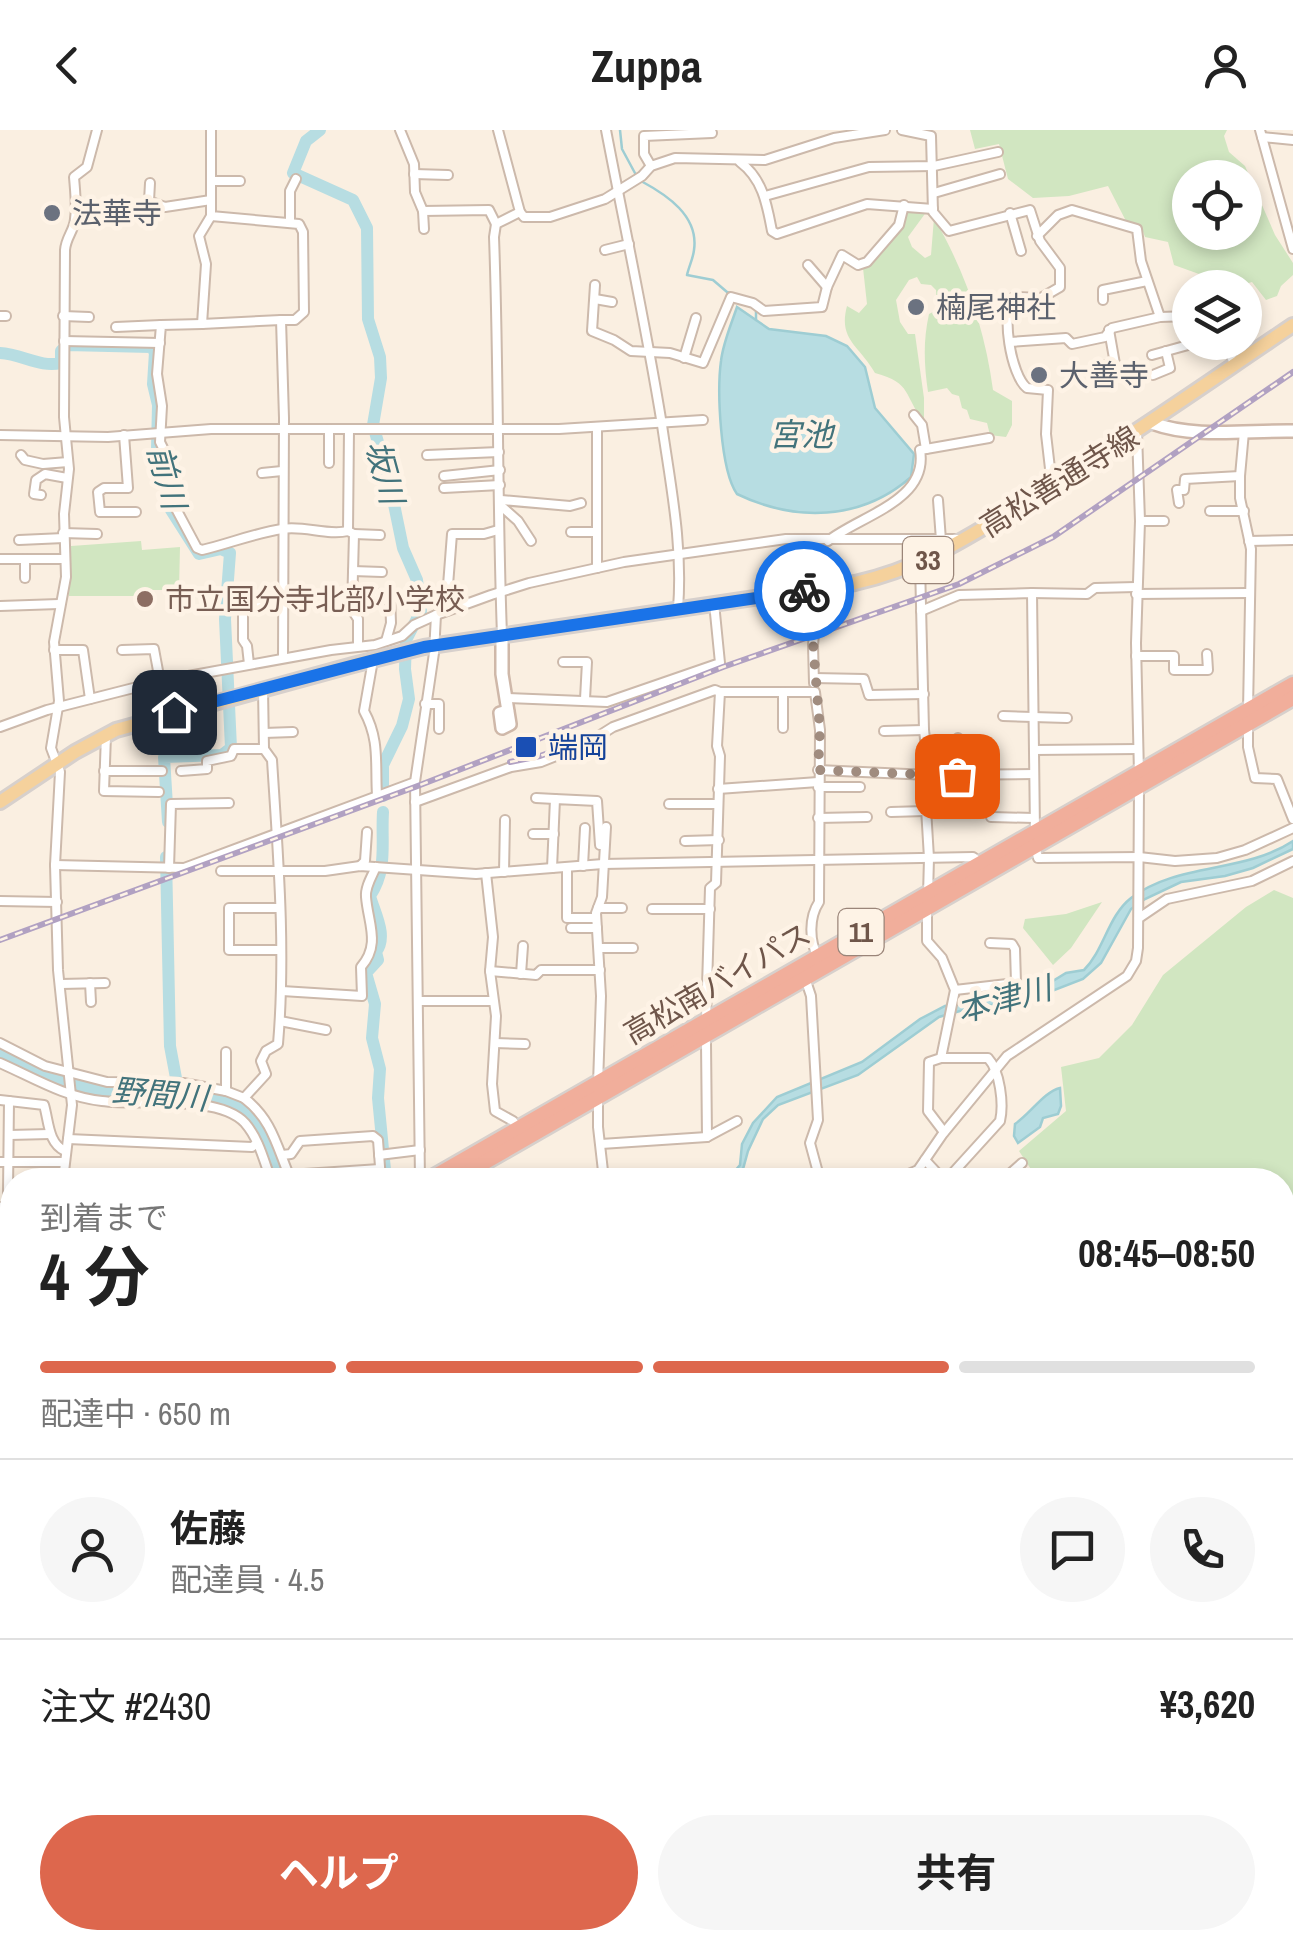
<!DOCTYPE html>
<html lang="ja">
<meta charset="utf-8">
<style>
body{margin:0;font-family:"Archivo Narrow","Noto Sans JP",sans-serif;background:#f6f6f6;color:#222;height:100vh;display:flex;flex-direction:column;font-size:38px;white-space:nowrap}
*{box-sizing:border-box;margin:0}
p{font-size:32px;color:#767676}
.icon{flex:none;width:55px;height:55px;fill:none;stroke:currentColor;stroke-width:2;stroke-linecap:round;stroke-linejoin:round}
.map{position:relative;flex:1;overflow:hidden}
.panel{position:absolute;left:0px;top:1038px;width:1295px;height:782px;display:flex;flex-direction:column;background:#fff;border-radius:40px 40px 0 0;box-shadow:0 5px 15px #0003}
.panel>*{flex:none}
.buttons{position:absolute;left:1172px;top:30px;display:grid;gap:20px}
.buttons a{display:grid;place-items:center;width:90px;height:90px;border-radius:50%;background:#fff;box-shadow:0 5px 15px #0003;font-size:50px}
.pin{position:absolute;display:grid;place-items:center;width:85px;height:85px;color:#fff;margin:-42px;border-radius:20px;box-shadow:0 5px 15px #0006}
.courier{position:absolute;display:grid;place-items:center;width:100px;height:100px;margin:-50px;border:8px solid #1a73e8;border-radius:50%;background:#fff;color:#222;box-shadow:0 2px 12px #0007}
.overview em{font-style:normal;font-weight:700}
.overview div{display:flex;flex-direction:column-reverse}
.overview{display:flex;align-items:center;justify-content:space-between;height:170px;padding:0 40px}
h1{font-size:65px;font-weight:700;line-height:75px}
.bar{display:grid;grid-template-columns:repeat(4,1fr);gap:15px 10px;align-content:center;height:120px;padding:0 40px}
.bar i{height:12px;border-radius:8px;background:#e0e0e0}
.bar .current{background:#dd674d}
.bar p{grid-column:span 4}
.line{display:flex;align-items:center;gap:25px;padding:0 40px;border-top:2px solid #e0e0e0}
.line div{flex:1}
.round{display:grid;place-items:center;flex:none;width:105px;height:105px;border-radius:52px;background:#f6f6f6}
.cta{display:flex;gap:20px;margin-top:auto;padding:20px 40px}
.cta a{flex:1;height:115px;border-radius:60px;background:#dd674d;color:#fff;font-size:40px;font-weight:700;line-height:115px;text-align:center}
.cta a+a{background:#f6f6f6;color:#222}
header{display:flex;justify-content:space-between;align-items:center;height:130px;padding:0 40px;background:#fff;font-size:45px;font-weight:700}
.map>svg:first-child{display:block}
.green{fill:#d1e6c1;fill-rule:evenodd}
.water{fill:#b7dde2;stroke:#9ecdd3;stroke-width:2.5}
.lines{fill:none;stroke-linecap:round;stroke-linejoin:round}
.stream{stroke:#9ecdd3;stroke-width:2.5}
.river{stroke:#b7dde2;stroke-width:12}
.street-casing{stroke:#ccb9ab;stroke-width:12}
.secondary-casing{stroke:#cfb8a9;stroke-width:16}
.primary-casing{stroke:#d7d0cc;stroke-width:18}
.highway-casing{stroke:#d7d0cc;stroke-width:19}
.street{stroke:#fff;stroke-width:8}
.secondary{stroke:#fff;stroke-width:11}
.primary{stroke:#f5d19c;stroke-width:12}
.highway{stroke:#f1ae9b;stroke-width:14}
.rail-casing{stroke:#b1a1c2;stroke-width:6}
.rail{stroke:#fef3e6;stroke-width:2.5;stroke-dasharray:8;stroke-linecap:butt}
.done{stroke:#a08c7f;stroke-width:10;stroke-dasharray:0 18}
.route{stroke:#1a73e8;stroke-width:12}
.worship-dot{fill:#6b7280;stroke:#fef3e6;stroke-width:4}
.education-dot{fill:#8d6e63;stroke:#fef3e6;stroke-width:4}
.transit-dot{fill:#1a4fb4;stroke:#fef3e6;stroke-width:4}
.labels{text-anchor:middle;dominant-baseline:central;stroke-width:9;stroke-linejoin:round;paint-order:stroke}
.shield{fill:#fef3e6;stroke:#9a8579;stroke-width:2.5}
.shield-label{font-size:28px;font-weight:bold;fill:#6f564a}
.worship-label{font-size:30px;fill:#5b616d;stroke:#fef3e6;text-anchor:start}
.street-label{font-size:30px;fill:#6f564a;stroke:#fef3e6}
.education-label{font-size:30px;fill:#785e54;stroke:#fef3e6;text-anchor:start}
.transit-label{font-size:30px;fill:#164399;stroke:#fef3e6;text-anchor:start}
.water-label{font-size:32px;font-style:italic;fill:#42737b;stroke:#fef3e6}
</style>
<header><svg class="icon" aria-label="back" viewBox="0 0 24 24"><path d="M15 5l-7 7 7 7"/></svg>Zuppa<svg class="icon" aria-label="person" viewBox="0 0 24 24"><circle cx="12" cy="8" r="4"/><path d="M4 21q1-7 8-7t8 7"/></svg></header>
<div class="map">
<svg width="1293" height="1818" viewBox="0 0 1293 1818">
<rect width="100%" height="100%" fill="#faefe1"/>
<g class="green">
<path d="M970 0H1227L1224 6 1229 22 1245 36 1275 105 1293 133V145L1281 156 1277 166 1266 170 1252 152 1235 157H1209L1199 144 1174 135 1168 112 1145 107 1141 96 1127 93 1108 56 1069 66 1033 68 1008 49 999 14 975 19ZM1190 48H1245V102H1190Z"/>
<path d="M905 79 927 81 908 107 912 117 925 128 931 125 934 88C965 141 985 199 993 260L1012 271V295L1006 307 990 305 987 293 970 289 967 280 962 278 959 266 952 264 947 258 928 262C924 234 923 211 929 184L937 180 936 160 931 155 921 154 917 147 909 150 896 170 900 192 908 204H915L924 268V291C903 266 913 253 875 243 859 215 838 210 847 176L859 183 867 174 863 138C878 122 905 102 905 79Z"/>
<polygon points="141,411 142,420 180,417 179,460 151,460 146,466 69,466 71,416"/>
<polygon points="1274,760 1293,768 1293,1595 1283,1600 1282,1050 1038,1050 1019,1021 1066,981 1061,937 1099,928 1132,895 1163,845 1246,777"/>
<polygon points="1102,772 1071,818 1053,835 1023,798 1025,789 1066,784"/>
<polygon points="1293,1746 1293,1818 1196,1818 1215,1809 1234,1813 1237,1808 1282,1808 1283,1751"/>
</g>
<g class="water">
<path d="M737 177 769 199 826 206 847 216 865 237 875 278 914 324 911 347C861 391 795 392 737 364 720 340 717 260 721 231 723 213 731 195 737 177Z"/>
<path d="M1293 711V719L1253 738 1225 746 1181 752 1145 769 1131 779 1101 833 1083 849 1026 871 974 877 939 887 858 945 778 975 763 989 748 1021 740 1050H727L740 1035 742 1014 753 993 777 967 862 932 920 889 945 876 1022 863 1043 857 1066 843 1084 840C1104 820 1108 786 1131 768 1178 732 1243 744 1293 711Z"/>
<path d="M1060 958 1061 976 1058 984 1043 988 1040 997 1018 1013 1014 1006 1015 994C1031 983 1044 962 1060 958Z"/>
</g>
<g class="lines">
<g class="stream">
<polyline points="620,0 622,19 636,45"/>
<path d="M641 51C667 65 699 86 694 120 693 129 689 136 687 145L713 150 727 162 753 170"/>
<polyline points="756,190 756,180"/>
</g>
<g class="river">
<polyline points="320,0 306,11 293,43 353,70 367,98 368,189 380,227 381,248 373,295 389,350 403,418 417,450 421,481 406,510 405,539 409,569 402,596 383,635 383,666"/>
<path d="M0 223C22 224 40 238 61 233V221L67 215 151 217 155 222 153 254 158 275 157 319 167 336 171 380 199 424 221 419 230 423 225 489 231 618 222 625 164 627 168 692"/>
<path d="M383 682C381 714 388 739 370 766 375 784 388 806 376 822L378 830 366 843 375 874 372 908 380 939 378 968 386 1050"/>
<polyline points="166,727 170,916 179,964"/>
<path d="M0 924C33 940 65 955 102 961 146 968 207 952 246 981 266 997 271 1027 281 1050"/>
<polyline points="0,1569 12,1563"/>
</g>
<defs>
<g id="street">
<polyline points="211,0 211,86 299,94 303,102 304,182 295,190 281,190 284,288 283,528"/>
<polyline points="400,0 414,34 415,62 423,81 489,80 496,94"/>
<path d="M498 0 520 82 496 94 494 107C499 240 497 372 502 505"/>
<path d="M606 0C625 99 646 196 662 295 671 358 683 415 678 479"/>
<path d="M902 0 931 6 933 82 949 101 1030 80 1040 111 1060 138V157L1041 168 1014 167C1000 181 1011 246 1027 258L1048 260 1046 304 1052 356"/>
<polyline points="1260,0 1293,119"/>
<polyline points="1262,7 1293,10"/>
<path d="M740 32C763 49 767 75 772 101L777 104 867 74 933 79"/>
<polyline points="651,36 644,24 644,6 712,3"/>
<polyline points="414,44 448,45"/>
<polyline points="212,51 240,51"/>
<polyline points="150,53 149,71 165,77 211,70"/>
<polyline points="934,63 1000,44"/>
<polyline points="765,66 869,37 934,36 998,22"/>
<polyline points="423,81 424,99"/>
<polyline points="520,82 524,87 550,87 605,69 642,46 651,36 675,28 765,30 834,8 885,0"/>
<polyline points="1010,83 1021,121"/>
<polyline points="211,86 199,106 206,134 202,194 281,190"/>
<polyline points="290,93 290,61 296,49"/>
<polyline points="1037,106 1058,85 1072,80 1137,99 1141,131 1160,187 1190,186"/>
<polyline points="605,120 629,114"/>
<polyline points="808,135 827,157"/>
<polyline points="595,155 592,201 614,210 631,221 670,223 703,233 731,167 753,173 764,181 822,177 827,157 842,125 858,135 867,132 899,95 904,75"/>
<polyline points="595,169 612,172"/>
<polyline points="1103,170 1103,160 1147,151"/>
<polyline points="0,186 6,186"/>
<polyline points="63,186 89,187"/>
<path d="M202 194 161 195 157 244 162 276 160 312 172 336 174 375 197 418 202 420C228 414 255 403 282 399 304 395 327 406 348 401L349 300"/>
<polyline points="116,197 161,195"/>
<polyline points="64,211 160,213"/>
<polyline points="1010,212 1066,208 1072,214 1105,207 1112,198 1160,187"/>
<polyline points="1227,212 1234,235"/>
<polyline points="1152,225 1199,212"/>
<polyline points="684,228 696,188"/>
<polyline points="1103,236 1115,234 1109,200"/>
<polyline points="1153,245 1170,238 1166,221"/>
<polyline points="1244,302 1240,346 1240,368 1251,419 1248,580"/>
<polyline points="1137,303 1140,391 1136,513 1139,644"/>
<polyline points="0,305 108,307 211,299 559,299 703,290"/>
<polyline points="124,305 128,358 104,358 98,362 100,382 136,382"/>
<polyline points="926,319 989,308"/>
<polyline points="21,325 25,330 43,334 68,332"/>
<polyline points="427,325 499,322"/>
<polyline points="329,333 329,300"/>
<polyline points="262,343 282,341"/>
<polyline points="444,346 500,340"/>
<polyline points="444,358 500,355"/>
<polyline points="41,365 34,364 36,350 45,344 67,348"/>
<polyline points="501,370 570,376 581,373"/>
<polyline points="938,370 941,410"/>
<polyline points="1179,373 1177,360 1184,360 1185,349 1240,346"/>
<polyline points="500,375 518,391 531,411"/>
<polyline points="1210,381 1244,381"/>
<polyline points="1140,391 1164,391"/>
<polyline points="348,401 354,404 352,480 358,489 358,516"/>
<polyline points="571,402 596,402"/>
<polyline points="63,403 97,404"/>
<polyline points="354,404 380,405"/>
<polyline points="19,410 64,408"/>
<path d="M828 411C859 386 929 371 920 320L926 319 922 295 914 285"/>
<polyline points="1249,411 1293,410"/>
<polyline points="0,429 64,429"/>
<polyline points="25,429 25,448"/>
<polyline points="920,434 924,600 929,645"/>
<polyline points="597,438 597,298"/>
<polyline points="353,441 382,442"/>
<polyline points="352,463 381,464"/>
<polyline points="1032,463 1087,464 1095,458 1136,457"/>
<polyline points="1136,464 1248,463"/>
<polyline points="0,476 59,474"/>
<polyline points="446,481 452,404 484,404 498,400"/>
<polyline points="921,481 959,465 1032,463 1035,701"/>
<polyline points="386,511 391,493 390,465"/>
<polyline points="54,520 83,520 90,569"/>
<polyline points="122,520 154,519 166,584"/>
<polyline points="1136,526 1174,526 1174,540 1208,540 1207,524"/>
<path d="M373 530 364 581C380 610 375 634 377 665"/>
<polyline points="563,532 587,532 585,569"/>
<polyline points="249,534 247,516 243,510 243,472 300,472"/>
<polyline points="814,548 864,549 869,565 924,564"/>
<polyline points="814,553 813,515 818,459"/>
<path d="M720 562H815L820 600 819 772C809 787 809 811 818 827"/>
<polyline points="506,568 607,572 720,533 714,473"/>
<polyline points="425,574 439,574 439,599"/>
<polyline points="1003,586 1067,588"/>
<polyline points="1248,594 1248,617 1255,648 1277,649 1293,689"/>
<polyline points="0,597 47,580 161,551 331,520 375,515 402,506 414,495 436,485 491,465 529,453 624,432 786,409 958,409"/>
<polyline points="783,598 783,563"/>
<polyline points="884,601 924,600"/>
<polyline points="264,603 293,602"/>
<polyline points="106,605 104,661 159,662"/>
<polyline points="926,613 958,615 958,608"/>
<polyline points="1034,620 1138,619"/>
<polyline points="818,640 929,645 1034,644"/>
<polyline points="104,641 162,641"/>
<polyline points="181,641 207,639 207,631 231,626 234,619 264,619"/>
<polyline points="924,645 929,728 928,765"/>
<polyline points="818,657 860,657"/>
<polyline points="718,659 818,652"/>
<polyline points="536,668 555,669"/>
<polyline points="415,672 511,637 541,632 586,614 613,597 715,560 720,562 717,616 720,626 716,753 710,758 706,890"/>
<polyline points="669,674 718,674"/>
<polyline points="891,682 925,681"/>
<polyline points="991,687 1034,688"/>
<polyline points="818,688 867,687"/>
<polyline points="533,704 554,704"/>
<polyline points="685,711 719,710"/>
<polyline points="1035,715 1038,728 1139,727 1175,731 1217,728 1245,720 1293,698"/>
<polyline points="55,735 184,738 415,652"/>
<polyline points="360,736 365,731 367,702"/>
<polyline points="583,736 585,698"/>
<polyline points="567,737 567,788 596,788"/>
<polyline points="169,738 171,674 229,673"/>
<polyline points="552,738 555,669 597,671 600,715"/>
<polyline points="221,741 325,741 360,736 476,744 603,734 973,727 981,733"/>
<polyline points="504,742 505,690"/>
<polyline points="486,743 493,807 490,841 496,886 492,954 495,981 513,991 518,998"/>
<polyline points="0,771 57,772"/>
<polyline points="280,778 229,778 229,820 281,820"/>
<polyline points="598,778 622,778"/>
<polyline points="652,779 710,779"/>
<polyline points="927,779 927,811 942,828 955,860 941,928 929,932 928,981 944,1002"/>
<polyline points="1139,788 1167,769 1252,751 1293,731"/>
<polyline points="571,798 597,798"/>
<polyline points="600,818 633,818"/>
<polyline points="490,841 536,845 541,840 600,840"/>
<polyline points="521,844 523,816"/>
<polyline points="805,848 811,866 818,990 810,1013 820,1050"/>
<polyline points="90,853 91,872"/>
<polyline points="61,854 105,853"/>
<polyline points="955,860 1016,853 1015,819 1012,814 990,813"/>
<path d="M282 861 362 866 361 837C381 814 368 793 366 767 365 757 372 746 376 737"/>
<polyline points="418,871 493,871"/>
<polyline points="280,891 326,900"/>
<path d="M0 913 45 936 107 952 183 953 226 961 244 968 266 944 261 931 266 921 278 914C286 819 278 725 272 630L264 619 263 559"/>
<polyline points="495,913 525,914"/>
<polyline points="706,913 707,1007 737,991"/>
<polyline points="226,922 226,961"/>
<path d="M0 933C34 948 64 967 102 971 140 976 218 964 245 993 259 1009 264 1031 271 1050"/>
<polyline points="598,954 601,866 596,783 602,767 606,697"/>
<path d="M244 968C273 990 277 1018 291 1050"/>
<polyline points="598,968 598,997 604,1050"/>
<path d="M0 970 44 975C49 992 48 1013 65 1021"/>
<polyline points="9,1005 50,1004"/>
<polyline points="68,1009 252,1017 257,1013"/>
<polyline points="601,1014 707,1007"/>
<polyline points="282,1025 291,1024 300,1011 373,1006 378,1010 381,1050"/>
<polyline points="379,1025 420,1020"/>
<path d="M925 1030 938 1044 950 1046 1000 991C1004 974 1000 941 988 928H941"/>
<polyline points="0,1032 63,1032"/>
<polyline points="289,1045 380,1039"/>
<path d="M63 1050 72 975 58 840 55 735 60 642 51 618 59 571 54 512 66 447 64 384 69 339 64 287 65 120C66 107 74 101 75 89 77 76 75 60 74 47L87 37 97 0"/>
<polyline points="420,1050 415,652 434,523 436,485"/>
<polyline points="895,1050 918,1040 942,1005 1007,926 1127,846 1136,831 1138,818 1139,658"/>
<polyline points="1003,1050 1022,1033"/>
<polyline points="8,1062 9,971"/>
<polyline points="0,1077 12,1077"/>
<polyline points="5,1133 12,1133"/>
<polyline points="3,1186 3,1214 12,1214"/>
<polyline points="0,1407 12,1407"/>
<polyline points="0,1453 12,1453"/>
<polyline points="0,1488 12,1488"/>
<polyline points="0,1513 12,1513"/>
<polyline points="0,1577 12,1571"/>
<polyline points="1282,1697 1293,1693"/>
<polyline points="0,1713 12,1714"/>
<polyline points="1282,1746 1293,1741"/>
<polyline points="128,1808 129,1818"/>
<polyline points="238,1818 243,1808"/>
<polyline points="299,1818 301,1808"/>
<polyline points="402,1818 402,1808"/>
<polyline points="486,1818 487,1808"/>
<polyline points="959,1818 978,1808"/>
<polyline points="1080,1818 1091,1808"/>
<polyline points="1182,1818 1195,1808"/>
</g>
<g id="secondary">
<path d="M1152 293C1195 309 1248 300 1293 301"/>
<polyline points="502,505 502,544 510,594 502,598 500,583 508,581"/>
</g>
<g id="primary">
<path d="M0 672 75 622 116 600 353 535 424 517 855 453C922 438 968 407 1026 372 1117 316 1204 255 1293 195"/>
<polyline points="1282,1612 1293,1608"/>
<polyline points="0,1781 12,1780"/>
<polyline points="646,1808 755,1814 830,1808"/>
</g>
<g id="highway">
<polyline points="428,1050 1293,554"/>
<polyline points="454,1050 1293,568"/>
<polyline points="0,1296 12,1289"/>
<polyline points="0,1312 12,1305"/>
<polyline points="1282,1715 1293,1710"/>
<polyline points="1282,1730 1293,1724"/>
<polyline points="1130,1818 1142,1808"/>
<polyline points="1148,1818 1161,1808"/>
</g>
</defs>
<use href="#street" class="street-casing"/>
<use href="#secondary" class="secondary-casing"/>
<use href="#primary" class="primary-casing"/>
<use href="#highway" class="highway-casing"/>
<use href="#street" class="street"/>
<use href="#secondary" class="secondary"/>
<use href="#primary" class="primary"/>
<use href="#highway" class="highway"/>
<defs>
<g id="rail">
<polyline points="510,632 540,626 587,609"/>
<polyline points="0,810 415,657 723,537 959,454 1053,407 1293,242"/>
</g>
</defs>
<use href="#rail" class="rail-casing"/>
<use href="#rail" class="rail"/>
</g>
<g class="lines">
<polyline class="done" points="804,461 818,459 813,513 820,600 818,640 957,646"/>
<polyline class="route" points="174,582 424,517 804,461"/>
</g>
<g class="worship-dot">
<circle cx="52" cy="83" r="10"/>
<circle cx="916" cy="177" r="10"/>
<circle cx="1039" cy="245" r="10"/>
</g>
<circle class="education-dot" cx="145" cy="469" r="10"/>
<rect class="transit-dot" x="514" y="605" width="24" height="24" rx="5"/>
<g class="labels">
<g class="shield">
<rect x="903" y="407" width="50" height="46" rx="8"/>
<rect x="838.5" y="779" width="45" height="46" rx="8"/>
</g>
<g class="shield-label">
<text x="928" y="430">33</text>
<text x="861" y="802">11</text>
</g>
<g class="worship-label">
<text x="72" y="83">法華寺</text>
<text x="936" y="177">楠尾神社</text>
<text x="1059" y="245">大善寺</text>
</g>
<g class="street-label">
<text transform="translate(1059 351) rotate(-32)">高松善通寺線</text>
<text transform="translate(717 853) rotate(-30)">高松南バイパス</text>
</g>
<g class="education-label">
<text x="165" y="469">市立国分寺北部小学校</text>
</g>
<g class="transit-label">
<text x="548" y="617">端岡</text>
</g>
<g class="water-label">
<text x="801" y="304">宮池</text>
<text transform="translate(385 342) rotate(75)">坂川</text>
<text transform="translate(167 347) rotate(75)">前川</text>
<text transform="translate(1004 869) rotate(-15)">本津川</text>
<text transform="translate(160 964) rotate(5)">野間川</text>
</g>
</g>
</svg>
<div class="buttons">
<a><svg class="icon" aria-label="locate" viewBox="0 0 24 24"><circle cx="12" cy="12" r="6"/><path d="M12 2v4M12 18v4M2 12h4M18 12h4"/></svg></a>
<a><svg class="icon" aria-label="layers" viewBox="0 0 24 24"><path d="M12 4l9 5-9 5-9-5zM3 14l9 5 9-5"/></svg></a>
</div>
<div class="pin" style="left:957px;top:646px;background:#ea580c"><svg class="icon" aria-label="bag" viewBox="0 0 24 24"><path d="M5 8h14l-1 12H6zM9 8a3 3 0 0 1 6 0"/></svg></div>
<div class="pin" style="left:174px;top:582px;background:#1f2937"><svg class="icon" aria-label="home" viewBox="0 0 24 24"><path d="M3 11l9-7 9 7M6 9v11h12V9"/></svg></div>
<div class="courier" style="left:804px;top:461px"><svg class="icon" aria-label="bike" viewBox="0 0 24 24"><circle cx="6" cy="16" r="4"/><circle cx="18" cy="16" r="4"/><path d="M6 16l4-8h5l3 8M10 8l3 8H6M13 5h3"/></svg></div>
<section class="panel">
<div class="overview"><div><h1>4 分</h1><p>到着まで</p></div><em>08:45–08:50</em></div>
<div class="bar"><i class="current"></i><i class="current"></i><i class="current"></i><i></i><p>配達中 · 650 m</p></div>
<div class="line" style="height:180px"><a class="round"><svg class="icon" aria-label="person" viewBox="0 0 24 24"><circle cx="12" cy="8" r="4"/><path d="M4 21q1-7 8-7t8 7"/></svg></a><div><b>佐藤</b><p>配達員 · 4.5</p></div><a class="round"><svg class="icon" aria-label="chat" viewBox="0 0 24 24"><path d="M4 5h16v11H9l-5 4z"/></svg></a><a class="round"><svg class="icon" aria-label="phone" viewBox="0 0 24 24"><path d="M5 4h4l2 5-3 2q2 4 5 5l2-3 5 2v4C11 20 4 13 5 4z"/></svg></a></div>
<div class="line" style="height:130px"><div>注文 #2430</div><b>¥3,620</b></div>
<div class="cta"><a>ヘルプ</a><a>共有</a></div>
</section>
</div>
